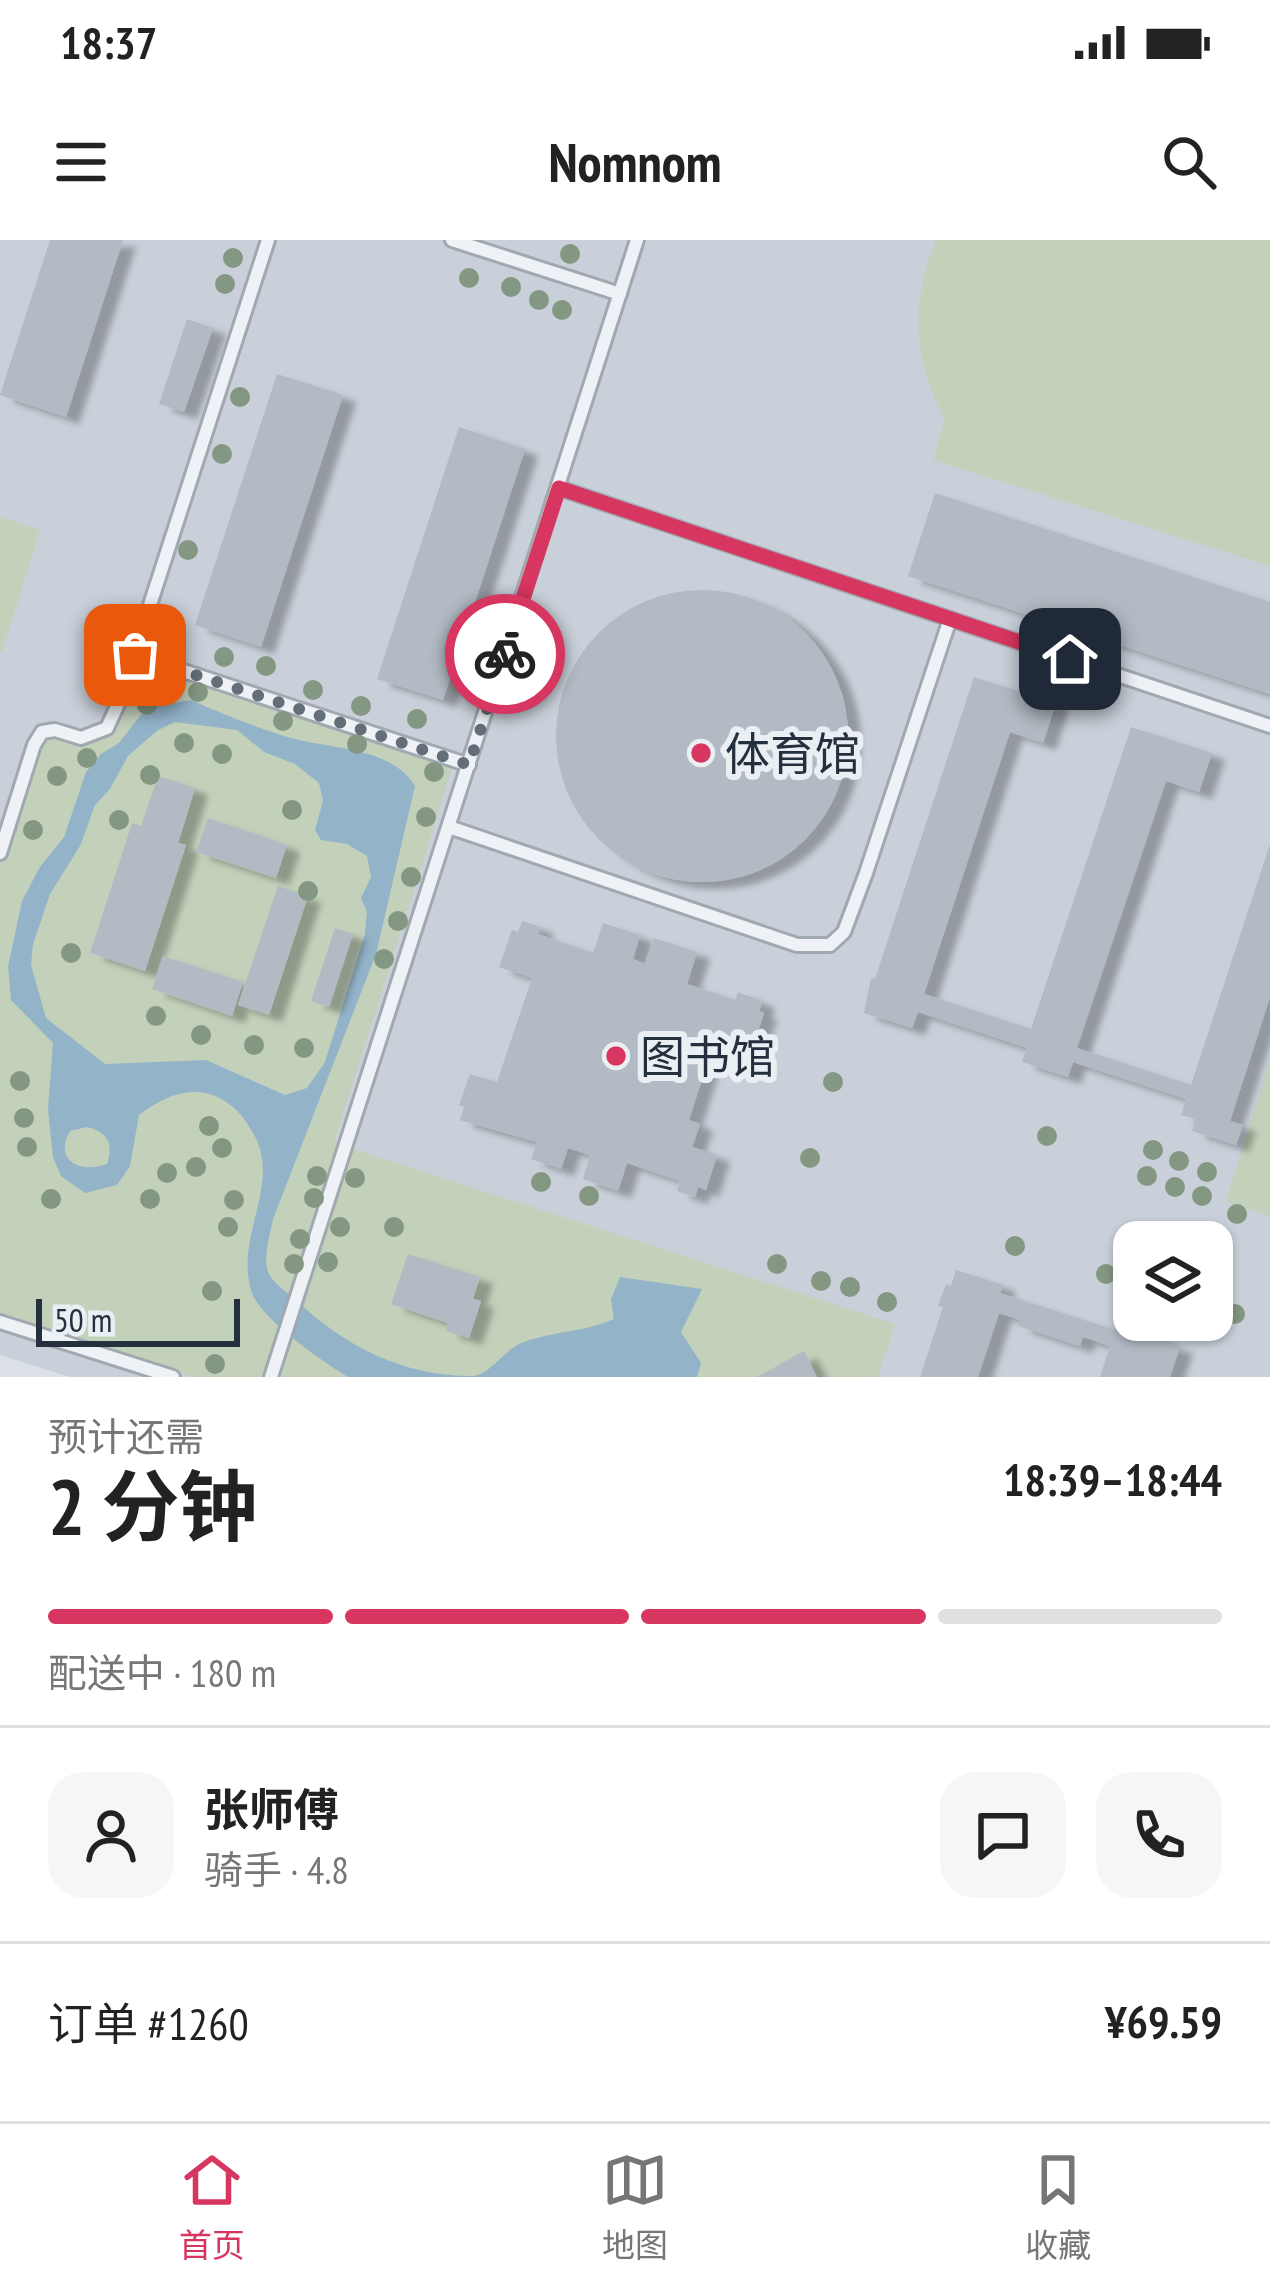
<!DOCTYPE html>
<html lang="zh">
<meta charset="utf-8">
<style>
body{margin:0;font-family:"PT Sans Narrow","Noto Sans SC",sans-serif;background:#f6f6f6;color:#222;height:100vh;display:flex;flex-direction:column;font-size:45px;white-space:nowrap}
*{box-sizing:border-box;margin:0}
p{font-size:39px;color:#767676}
.icon{flex:none;width:66px;height:66px;fill:none;stroke:currentColor;stroke-width:2;stroke-linecap:round;stroke-linejoin:round}
.map{position:relative;height:1137px;overflow:hidden}
.drawer{display:flex;flex-direction:column;background:#fff;flex:1}
.drawer>*{flex:none}
.fabs{position:absolute;left:1113px;top:981px;display:grid;gap:24px}
.fabs a{display:grid;place-items:center;width:120px;height:120px;border-radius:24px;background:#fff;box-shadow:0 3px 9px #0004;font-size:60px}
.scale{position:absolute;left:36px;bottom:30px;width:204px;box-sizing:border-box;padding-left:12px;border:6px solid #24303d;border-top:0;font-size:33px;line-height:42px;white-space:nowrap;color:#24303d;-webkit-text-stroke:9px #eaeff4;paint-order:stroke}
.pin{position:absolute;display:grid;place-items:center;width:102px;height:102px;color:#fff;margin:-51px;border-radius:24px;box-shadow:0 6px 18px #0006}
.courier{position:absolute;display:grid;place-items:center;width:120px;height:120px;margin:-60px;border:9px solid #d6365f;border-radius:50%;background:#fff;color:#222;box-shadow:0 3px 15px #0007}
.overview em{font-style:normal;font-weight:700}
.overview div{display:flex;flex-direction:column-reverse}
.overview{display:flex;align-items:center;justify-content:space-between;height:204px;padding:0 48px}
h1{font-size:78px;font-weight:700;line-height:90px}
.bar{display:grid;grid-template-columns:repeat(4,1fr);gap:18px 12px;align-content:center;height:144px;padding:0 48px}
.bar i{height:15px;border-radius:9px;background:#e0e0e0}
.bar .active{background:#d6365f}
.bar p{grid-column:span 4}
.line{display:flex;align-items:center;gap:30px;padding:0 48px;border-top:3px solid #e0e0e0}
.line div{flex:1}
.round{display:grid;place-items:center;flex:none;width:126px;height:126px;border-radius:36px;background:#f6f6f6}
.status{display:flex;justify-content:space-between;align-items:center;height:84px;padding:0 60px;background:#fff;direction:ltr}
.status svg{height:33px;fill:currentColor}
header{display:flex;justify-content:space-between;align-items:center;height:156px;padding:0 48px;background:#fff;font-size:54px;font-weight:700}
.menu{display:flex;justify-content:space-around;align-items:center;height:168px;border-top:3px solid #e0e0e0;background:#fff;font-size:33px;color:#767676}
.menu a{display:grid;justify-items:center;gap:6px}
.menu .active{color:#d6365f}
.map>svg:first-child{display:block}
.built{fill:#c9d0d9;fill-rule:evenodd}
.green{fill:#c3d1bb}
.water{fill:#93b3c9;fill-rule:evenodd}
.building{fill:#b2bac3;filter:url(#shadow)}
.lines{fill:none;stroke-linecap:round;stroke-linejoin:round}
.lane-casing{stroke:#a0a8b0;stroke-width:18}
.lane{stroke:#eef1f5;stroke-width:12}
.tree{fill:#849782}
.done{stroke:#646e78;stroke-width:12;stroke-dasharray:0 21.6}
.route{stroke:#d6365f;stroke-width:15}
.poi-dot{fill:#d6365f;stroke:#eaeff4;stroke-width:4.5}
.labels{text-anchor:middle;dominant-baseline:central;stroke-width:12;stroke-linejoin:round;paint-order:stroke}
.poi-label{font-size:45px;fill:#24303d;stroke:#eaeff4;text-anchor:start}
</style>
<div class="status"><b>18:37</b><svg viewBox="0 0 49 12"><path d="M0 12V9h3v3zM5 12V6h3v6zM10 12V3h3v9zM15 12V0h3v12zM26 1h20v11H26zM47 4h2v5h-2z"/></svg></div>
<header><svg class="icon" aria-label="menu" viewBox="0 0 24 24"><path d="M4 6h16M4 12h16M4 18h16"/></svg>Nomnom<svg class="icon" aria-label="search" viewBox="0 0 24 24"><circle cx="10" cy="10" r="6"/><path d="M15 15l6 6"/></svg></header>
<div class="map">
<svg width="1270" height="1137" viewBox="0 0 1270 1137">
<defs>
<filter id="shadow"><feDropShadow dx="13" dy="7" stdDeviation="3" flood-color="#0004"/></filter>
</defs>
<rect width="100%" height="100%" fill="#dbe1e6"/>
<path class="built" d="M0 0H1270V1137H70L0 1115ZM1134 1002H1212V1080H1134Z"/>
<g class="green">
<path d="M936 0H1270V326L933 220 945 180C913 121 910 62 936 0Z"/>
<polygon points="0,277 40,290 2,412 0,411"/>
<polygon points="140,421 453,526 334,903 895,1084 878,1137 194,1137 0,1075 0,628 38,508 55,497 83,506 114,489"/>
<polygon points="1270,820 1270,976 1226,961"/>
</g>
<path class="water" d="M191 460C222 474 255 487 287 497 327 509 391 506 415 546L376 714 273 979C270 995 262 1019 269 1034 274 1044 288 1053 296 1060 344 1106 403 1136 471 1136 490 1136 505 1108 524 1102 554 1091 585 1092 614 1079L611 1059 620 1037 702 1049 681 1092 701 1123 697 1137H348C323 1122 261 1079 252 1053 233 997 283 944 253 893 244 878 238 869 223 860 194 843 164 856 139 875L130 926 117 945 85 953 61 936 53 917 48 869 53 803 11 760 8 726 22 661 40 627 64 597 86 532 101 514 119 503 147 467ZM175 482 237 490 264 512 295 524 319 543 323 561 315 590 321 600 347 604 367 616 371 637 361 658 367 672 365 694 325 822 307 848 285 855 206 820 105 824 46 778 31 725 33 704 50 654 80 606 95 565 110 549 128 516 158 490ZM87 887C108 892 114 904 107 924 81 934 53 921 70 891Z"/>
<g class="building">
<polygon points="50,0 123,0 66,177 0,155"/>
<polygon points="187,79 213,88 184,172 159,164"/>
<polygon points="277,134 343,155 261,407 195,385"/>
<polygon points="459,187 525,209 443,460 377,439"/>
<polygon points="935,253 1270,362 1270,454 908,336"/>
<circle cx="702" cy="496" r="146"/>
<polygon points="974,437 1056,463 1043,503 1010,492 924,754 1031,789 1131,487 1212,513 1199,552 1166,541 1077,808 1191,845 1270,604 1270,757 1230,881 1243,885 1236,905 1192,891 1196,879 1181,875 1186,859 1073,822 1068,837 1022,822 1027,808 918,772 912,788 864,773 871,738 875,739"/>
<polygon points="158,536 195,548 178,603 186,605 145,731 90,713 132,583 141,586"/>
<polygon points="208,578 287,605 276,638 196,612"/>
<polygon points="278,646 308,656 269,775 238,765"/>
<polygon points="522,681 541,687 538,694 593,713 603,683 640,695 633,719 645,724 654,698 697,712 687,744 735,760 738,752 762,761 759,771 764,773 751,812 730,805 724,825 708,820 689,880 700,884 692,907 717,915 706,950 698,947 695,957 677,951 680,941 627,923 618,951 583,939 590,915 568,908 561,929 531,919 537,902 460,880 464,867 459,865 470,834 497,842 532,738 499,727 512,690 518,692"/>
<polygon points="335,688 353,694 329,767 311,761"/>
<polygon points="163,716 243,742 232,776 152,749"/>
<polygon points="408,1014 480,1037 473,1059 481,1061 469,1098 446,1091 448,1083 391,1064"/>
<polygon points="956,1030 1003,1045 1000,1053 1115,1090 1117,1083 1165,1099 1164,1102 1180,1107 1170,1137 1100,1137 1110,1106 1083,1097 1080,1106 1018,1086 1020,1080 999,1073 978,1137 920,1137 943,1067 938,1066 946,1044 951,1046"/>
<polygon points="804,1111 817,1137 757,1137"/>
</g>
<g class="lines">
<defs>
<g id="lane">
<polyline points="452,0 620,54"/>
<polyline points="559,248 1270,486"/>
<polyline points="135,415 469,525"/>
<polyline points="449,587 797,705 830,705 844,692 866,633 950,379"/>
<polyline points="0,613 34,505 42,492 55,490 81,498 107,488 118,464 268,0"/>
<polyline points="0,1082 173,1137"/>
<polyline points="271,1137 637,0"/>
</g>
</defs>
<use href="#lane" class="lane-casing"/>
<use href="#lane" class="lane"/>
</g>
<g class="tree">
<circle cx="570" cy="14" r="10"/>
<circle cx="233" cy="18" r="10"/>
<circle cx="469" cy="38" r="10"/>
<circle cx="225" cy="44" r="10"/>
<circle cx="511" cy="47" r="10"/>
<circle cx="539" cy="60" r="10"/>
<circle cx="562" cy="70" r="10"/>
<circle cx="240" cy="157" r="10"/>
<circle cx="222" cy="214" r="10"/>
<circle cx="188" cy="310" r="10"/>
<circle cx="171" cy="403" r="10"/>
<circle cx="224" cy="417" r="10"/>
<circle cx="266" cy="426" r="10"/>
<circle cx="313" cy="450" r="10"/>
<circle cx="166" cy="451" r="10"/>
<circle cx="198" cy="452" r="10"/>
<circle cx="147" cy="465" r="10"/>
<circle cx="361" cy="466" r="10"/>
<circle cx="417" cy="479" r="10"/>
<circle cx="283" cy="481" r="10"/>
<circle cx="184" cy="503" r="10"/>
<circle cx="357" cy="504" r="10"/>
<circle cx="222" cy="514" r="10"/>
<circle cx="87" cy="518" r="10"/>
<circle cx="434" cy="532" r="10"/>
<circle cx="150" cy="535" r="10"/>
<circle cx="57" cy="536" r="10"/>
<circle cx="292" cy="570" r="10"/>
<circle cx="426" cy="577" r="10"/>
<circle cx="119" cy="580" r="10"/>
<circle cx="33" cy="590" r="10"/>
<circle cx="411" cy="637" r="10"/>
<circle cx="308" cy="651" r="10"/>
<circle cx="398" cy="681" r="10"/>
<circle cx="71" cy="713" r="10"/>
<circle cx="384" cy="719" r="10"/>
<circle cx="156" cy="776" r="10"/>
<circle cx="201" cy="795" r="10"/>
<circle cx="254" cy="805" r="10"/>
<circle cx="304" cy="808" r="10"/>
<circle cx="20" cy="841" r="10"/>
<circle cx="833" cy="842" r="10"/>
<circle cx="24" cy="878" r="10"/>
<circle cx="209" cy="886" r="10"/>
<circle cx="1047" cy="896" r="10"/>
<circle cx="27" cy="907" r="10"/>
<circle cx="222" cy="908" r="10"/>
<circle cx="1153" cy="910" r="10"/>
<circle cx="810" cy="918" r="10"/>
<circle cx="1179" cy="921" r="10"/>
<circle cx="196" cy="927" r="10"/>
<circle cx="1207" cy="932" r="10"/>
<circle cx="167" cy="933" r="10"/>
<circle cx="317" cy="936" r="10"/>
<circle cx="1147" cy="936" r="10"/>
<circle cx="355" cy="938" r="10"/>
<circle cx="541" cy="942" r="10"/>
<circle cx="1175" cy="947" r="10"/>
<circle cx="589" cy="956" r="10"/>
<circle cx="1202" cy="956" r="10"/>
<circle cx="314" cy="958" r="10"/>
<circle cx="51" cy="959" r="10"/>
<circle cx="150" cy="959" r="10"/>
<circle cx="234" cy="960" r="10"/>
<circle cx="1237" cy="974" r="10"/>
<circle cx="228" cy="987" r="10"/>
<circle cx="340" cy="987" r="10"/>
<circle cx="394" cy="987" r="10"/>
<circle cx="300" cy="999" r="10"/>
<circle cx="1015" cy="1006" r="10"/>
<circle cx="328" cy="1022" r="10"/>
<circle cx="294" cy="1024" r="10"/>
<circle cx="777" cy="1024" r="10"/>
<circle cx="1106" cy="1034" r="10"/>
<circle cx="821" cy="1041" r="10"/>
<circle cx="850" cy="1047" r="10"/>
<circle cx="212" cy="1051" r="10"/>
<circle cx="887" cy="1062" r="10"/>
<circle cx="1235" cy="1074" r="10"/>
<circle cx="215" cy="1124" r="10"/>
</g>
<g class="lines">
<polyline class="done" points="135,415 469,525 505,414"/>
<polyline class="route" points="505,414 559,248 1070,419"/>
</g>
<g class="poi-dot">
<circle cx="701" cy="513" r="12"/>
<circle cx="616" cy="816" r="12"/>
</g>
<g class="labels">
<g class="poi-label">
<text x="725" y="513">体育馆</text>
<text x="640" y="816">图书馆</text>
</g>
</g>
</svg>
<div class="fabs">
<a><svg class="icon" aria-label="layers" viewBox="0 0 24 24"><path d="M12 4l9 5-9 5-9-5zM3 14l9 5 9-5"/></svg></a>
</div>
<div class="scale">50 m</div>
<div class="pin" style="left:135px;top:415px;background:#ea580c"><svg class="icon" aria-label="bag" viewBox="0 0 24 24"><path d="M5 8h14l-1 12H6zM9 8a3 3 0 0 1 6 0"/></svg></div>
<div class="pin" style="left:1070px;top:419px;background:#1f2937"><svg class="icon" aria-label="home" viewBox="0 0 24 24"><path d="M3 11l9-7 9 7M6 9v11h12V9"/></svg></div>
<div class="courier" style="left:505px;top:414px"><svg class="icon" aria-label="bike" viewBox="0 0 24 24"><circle cx="6" cy="16" r="4"/><circle cx="18" cy="16" r="4"/><path d="M6 16l4-8h5l3 8M10 8l3 8H6M13 5h3"/></svg></div>
</div>
<section class="drawer">
<div class="overview"><div><h1>2 分钟</h1><p>预计还需</p></div><em>18:39–18:44</em></div>
<div class="bar"><i class="active"></i><i class="active"></i><i class="active"></i><i></i><p>配送中 · 180 m</p></div>
<div class="line" style="height:216px"><a class="round"><svg class="icon" aria-label="person" viewBox="0 0 24 24"><circle cx="12" cy="8" r="4"/><path d="M4 21q1-7 8-7t8 7"/></svg></a><div><b>张师傅</b><p>骑手 · 4.8</p></div><a class="round"><svg class="icon" aria-label="chat" viewBox="0 0 24 24"><path d="M4 5h16v11H9l-5 4z"/></svg></a><a class="round"><svg class="icon" aria-label="phone" viewBox="0 0 24 24"><path d="M5 4h4l2 5-3 2q2 4 5 5l2-3 5 2v4C11 20 4 13 5 4z"/></svg></a></div>
<div class="line" style="height:156px"><div>订单 #1260</div><b>¥69.59</b></div>
</section>
<nav class="menu">
<a class="active"><svg class="icon" aria-label="home" viewBox="0 0 24 24"><path d="M3 11l9-7 9 7M6 9v11h12V9"/></svg>首页</a>
<a><svg class="icon" aria-label="map" viewBox="0 0 24 24"><path d="M3 6l6-2 6 2 6-2v14l-6 2-6-2-6 2zM9 4v14M15 6v14"/></svg>地图</a>
<a><svg class="icon" aria-label="saved" viewBox="0 0 24 24"><path d="M7 4h10v16l-5-4-5 4z"/></svg>收藏</a>
</nav>
